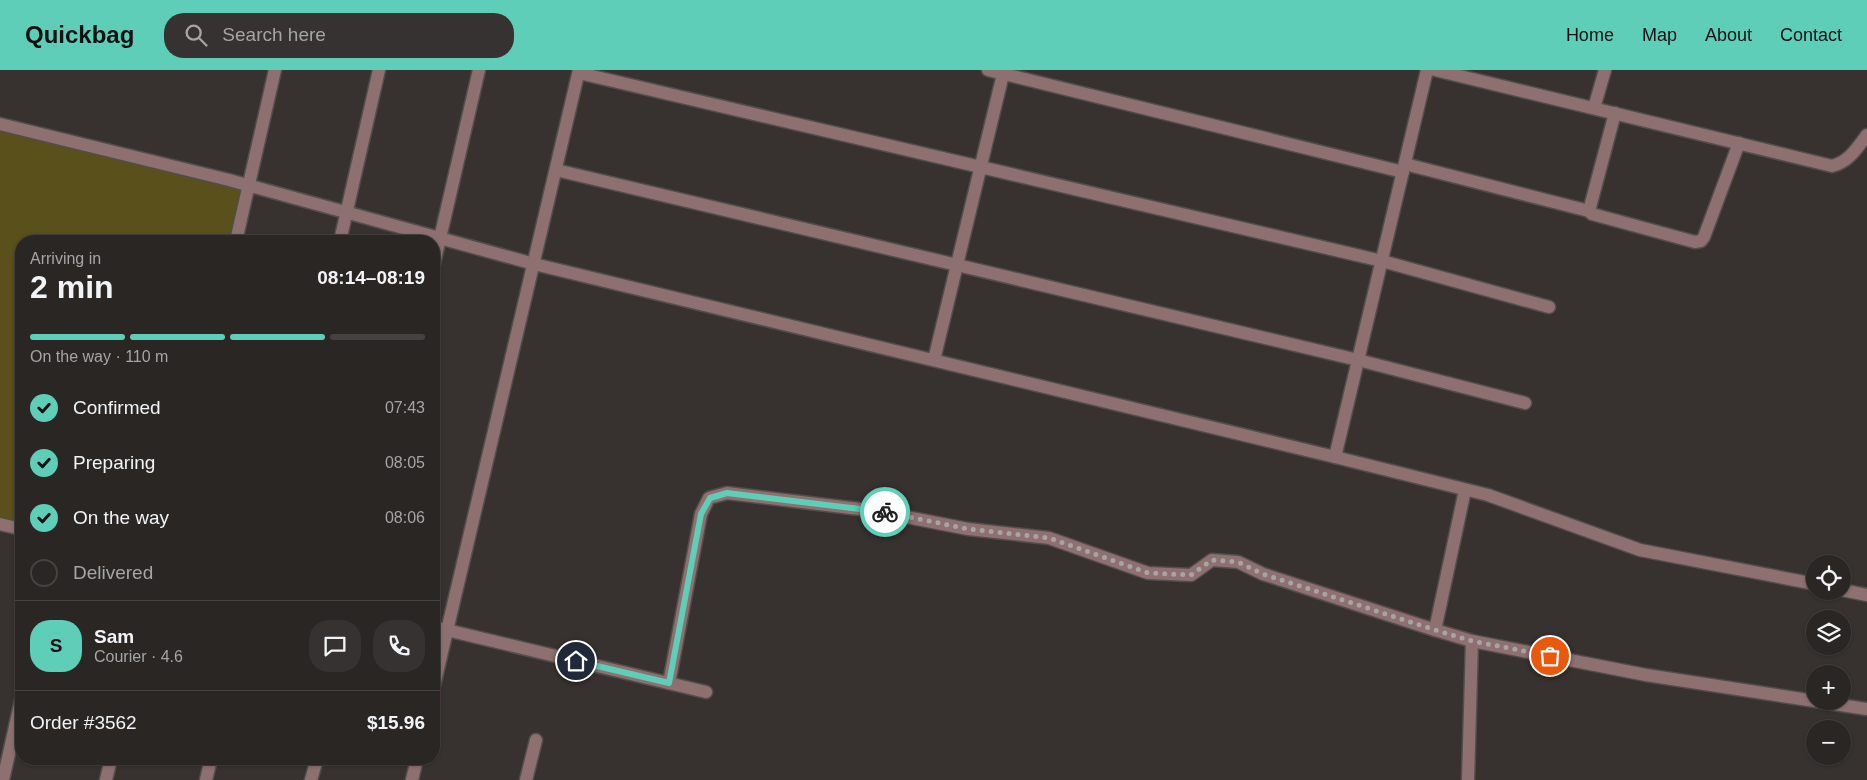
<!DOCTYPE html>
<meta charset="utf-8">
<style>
body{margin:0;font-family:Helvetica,sans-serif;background:#353231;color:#f1f3f6;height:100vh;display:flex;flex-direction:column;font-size:19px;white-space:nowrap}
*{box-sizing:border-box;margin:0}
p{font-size:16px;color:#a5a5a6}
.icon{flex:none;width:28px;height:28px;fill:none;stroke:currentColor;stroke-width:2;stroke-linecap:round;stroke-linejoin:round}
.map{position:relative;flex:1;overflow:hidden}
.drawer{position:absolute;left:15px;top:165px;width:425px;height:530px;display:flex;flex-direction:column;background:#292624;border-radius:20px;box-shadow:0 1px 4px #0004,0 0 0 1px #454341}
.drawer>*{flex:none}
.tools{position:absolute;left:1806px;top:485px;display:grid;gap:10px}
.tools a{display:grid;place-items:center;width:45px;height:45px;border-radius:50%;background:#292624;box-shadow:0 1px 4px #0004,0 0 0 1px #454341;font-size:25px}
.pin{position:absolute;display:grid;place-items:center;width:42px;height:42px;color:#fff;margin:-21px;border:2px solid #fff;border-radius:50%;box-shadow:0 1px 5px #0007}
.courier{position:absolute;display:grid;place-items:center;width:50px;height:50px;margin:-25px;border:4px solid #5eceb8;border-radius:50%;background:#fff;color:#222;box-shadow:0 1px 6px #0007}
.head em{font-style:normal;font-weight:800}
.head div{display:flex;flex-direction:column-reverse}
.head{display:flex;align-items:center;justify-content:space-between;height:85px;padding:0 15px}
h1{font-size:32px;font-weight:800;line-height:38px}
.bar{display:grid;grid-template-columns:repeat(4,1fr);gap:8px 5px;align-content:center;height:60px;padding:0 15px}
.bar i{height:6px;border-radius:4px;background:#454341}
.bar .active{background:#5eceb8}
.bar p{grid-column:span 4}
.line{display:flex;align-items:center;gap:12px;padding:0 15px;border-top:1px solid #454341}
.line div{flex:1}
.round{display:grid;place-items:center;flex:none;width:52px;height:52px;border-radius:20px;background:#353231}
ol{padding:0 15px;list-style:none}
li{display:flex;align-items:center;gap:15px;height:55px}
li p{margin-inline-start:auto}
li .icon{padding:5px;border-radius:50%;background:#5eceb8;color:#111;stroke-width:4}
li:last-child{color:#a5a5a6}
li i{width:28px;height:28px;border:2px solid #454341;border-radius:50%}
header{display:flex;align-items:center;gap:30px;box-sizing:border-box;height:70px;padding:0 25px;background:#5eceb8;color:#111}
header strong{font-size:24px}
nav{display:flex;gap:28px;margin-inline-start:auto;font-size:18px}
.search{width:350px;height:45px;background:#353231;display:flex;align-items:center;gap:12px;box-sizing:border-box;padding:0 18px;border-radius:20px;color:#a5a5a6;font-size:19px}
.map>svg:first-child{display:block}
.green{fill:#59501c}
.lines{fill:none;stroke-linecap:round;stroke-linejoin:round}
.minor-casing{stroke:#534e4c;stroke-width:15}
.minor{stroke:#8d706f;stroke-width:12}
.done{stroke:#a8a4a2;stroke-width:5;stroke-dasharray:0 9}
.route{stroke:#5eceb8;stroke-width:6}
</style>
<header>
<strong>Quickbag</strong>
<div class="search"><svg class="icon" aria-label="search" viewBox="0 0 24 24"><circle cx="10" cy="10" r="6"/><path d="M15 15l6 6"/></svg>Search here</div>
<nav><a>Home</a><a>Map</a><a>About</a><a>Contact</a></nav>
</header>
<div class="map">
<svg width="1867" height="710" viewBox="0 0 1867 710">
<rect width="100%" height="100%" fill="#373230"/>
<polygon class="green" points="0,54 249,116 236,171 21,171 21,459 0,454"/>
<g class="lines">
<defs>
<g id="minor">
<polyline points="988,0 1403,102"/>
<path d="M1435 0 1832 96C1849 92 1857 78 1867 65"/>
<polyline points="579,3 1382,191 1549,237"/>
<polyline points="1594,38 1605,0"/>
<polyline points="1615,43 1589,141 1592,144 1695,172 1701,171 1704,167 1739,73"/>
<polyline points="0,54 229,110 534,194 1335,387 1427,0"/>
<polyline points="1405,94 1589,141"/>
<polyline points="556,100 1358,290 1525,333"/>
<polyline points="236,171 275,0"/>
<polyline points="340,171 379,0"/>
<polyline points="434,194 479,0"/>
<polyline points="934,290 1004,0"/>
<polyline points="1335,387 1488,425 1640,480 1815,514"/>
<polyline points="0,454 21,459"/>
<polyline points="1842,520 1867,525"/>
<polyline points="434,557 706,622"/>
<polyline points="1435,560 1472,571 1468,710"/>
<polyline points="1472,571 1646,605 1867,639"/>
<polyline points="669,613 701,444 709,428 727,423 876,441 968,459 1049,468 1148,503 1191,505 1212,490 1238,492 1263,504 1435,560 1465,420"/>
<polyline points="434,616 579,0"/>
<polyline points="3,710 21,630"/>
<polyline points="106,710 111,689"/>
<polyline points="206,710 211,689"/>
<polyline points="311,710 317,689"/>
<polyline points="412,710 417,689"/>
<polyline points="526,710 536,670"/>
</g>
</defs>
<use href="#minor" class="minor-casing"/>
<use href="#minor" class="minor"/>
</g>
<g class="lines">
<polyline class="done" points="885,442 968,459 1049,468 1148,503 1191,505 1212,490 1238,492 1263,504 1435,560 1472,571 1550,586"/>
<polyline class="route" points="576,591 669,613 701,444 710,428 727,423 885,442"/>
</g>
</svg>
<div class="tools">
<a><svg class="icon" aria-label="locate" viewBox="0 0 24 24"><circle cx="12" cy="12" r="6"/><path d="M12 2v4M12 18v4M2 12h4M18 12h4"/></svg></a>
<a><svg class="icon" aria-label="layers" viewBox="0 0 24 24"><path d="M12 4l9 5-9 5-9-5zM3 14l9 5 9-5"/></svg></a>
<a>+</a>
<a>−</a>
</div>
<div class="pin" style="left:1550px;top:586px;background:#ea580c"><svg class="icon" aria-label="bag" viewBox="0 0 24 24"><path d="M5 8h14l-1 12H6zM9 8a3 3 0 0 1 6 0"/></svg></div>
<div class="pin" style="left:576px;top:591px;background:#1f2937"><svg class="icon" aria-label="home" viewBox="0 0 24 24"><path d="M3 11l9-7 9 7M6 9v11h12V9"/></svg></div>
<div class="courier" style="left:885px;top:442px"><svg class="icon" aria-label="bike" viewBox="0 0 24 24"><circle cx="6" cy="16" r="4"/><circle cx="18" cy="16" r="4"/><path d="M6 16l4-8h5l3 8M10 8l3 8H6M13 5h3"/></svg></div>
<section class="drawer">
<div class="head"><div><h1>2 min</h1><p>Arriving in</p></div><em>08:14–08:19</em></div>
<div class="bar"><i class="active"></i><i class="active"></i><i class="active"></i><i></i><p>On the way · 110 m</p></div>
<ol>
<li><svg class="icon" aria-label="check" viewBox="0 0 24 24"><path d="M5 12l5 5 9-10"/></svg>Confirmed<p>07:43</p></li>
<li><svg class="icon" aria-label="check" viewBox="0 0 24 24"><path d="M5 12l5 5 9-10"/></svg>Preparing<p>08:05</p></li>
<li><svg class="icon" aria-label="check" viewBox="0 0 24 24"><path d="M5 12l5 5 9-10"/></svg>On the way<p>08:06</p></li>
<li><i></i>Delivered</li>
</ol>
<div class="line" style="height:90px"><b class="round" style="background:#5eceb8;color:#111">S</b><div><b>Sam</b><p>Courier · 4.6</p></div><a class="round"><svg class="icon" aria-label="chat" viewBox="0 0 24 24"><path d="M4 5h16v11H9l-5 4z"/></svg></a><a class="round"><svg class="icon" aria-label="phone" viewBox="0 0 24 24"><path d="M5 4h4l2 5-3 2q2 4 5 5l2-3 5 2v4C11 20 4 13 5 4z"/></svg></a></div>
<div class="line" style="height:65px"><div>Order #3562</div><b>$15.96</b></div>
</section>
</div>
